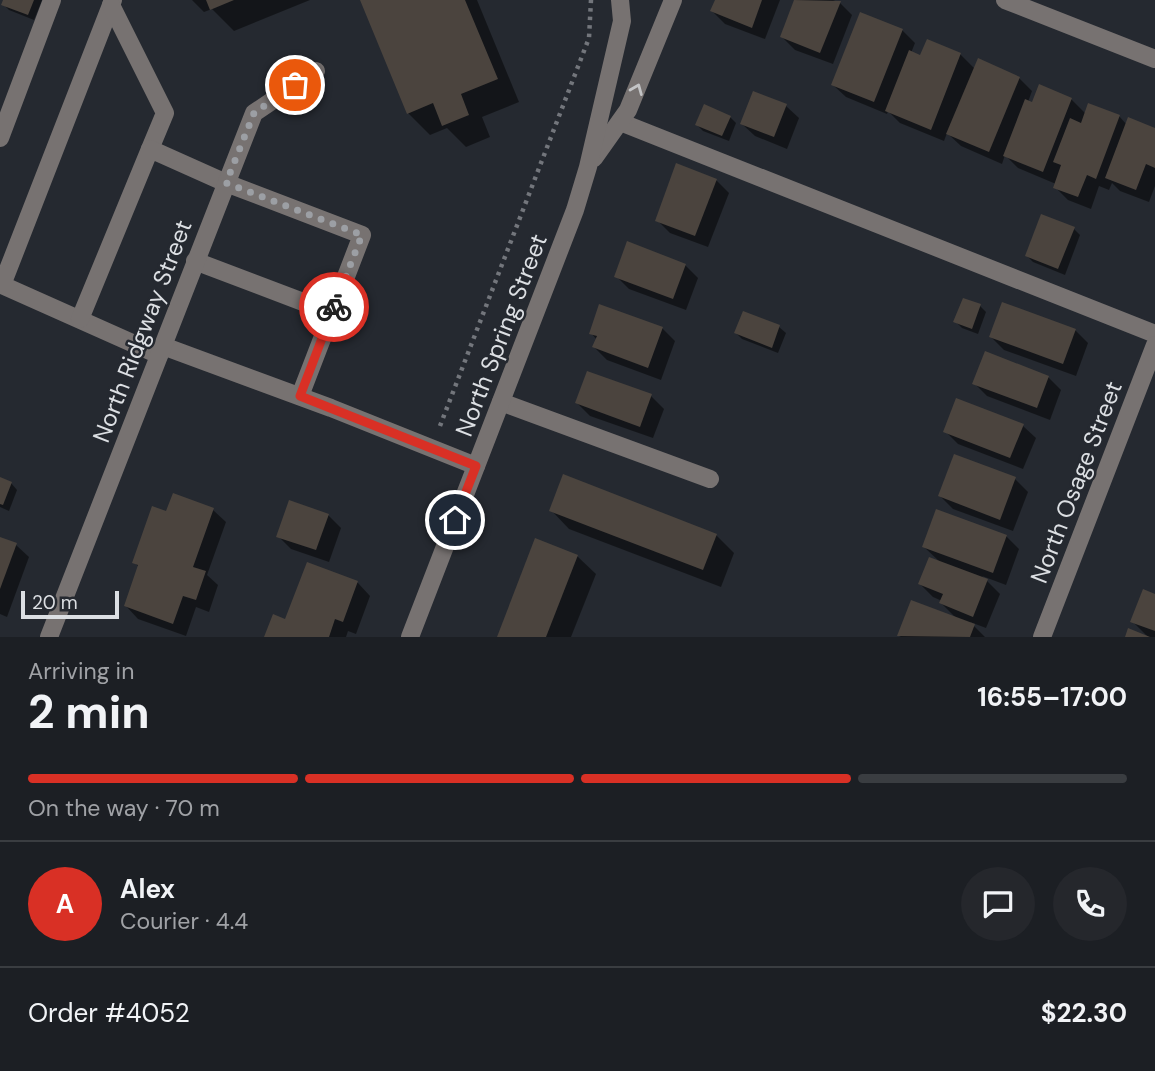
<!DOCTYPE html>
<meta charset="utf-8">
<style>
body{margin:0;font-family:"DM Sans",sans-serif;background:#25272c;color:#f1f3f6;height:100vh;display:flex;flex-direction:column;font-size:26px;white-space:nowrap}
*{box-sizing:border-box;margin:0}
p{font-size:23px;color:#a0a2a6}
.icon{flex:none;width:38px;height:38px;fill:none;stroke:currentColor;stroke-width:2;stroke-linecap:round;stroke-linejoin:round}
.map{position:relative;height:637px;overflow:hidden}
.panel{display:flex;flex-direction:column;background:#1c1f24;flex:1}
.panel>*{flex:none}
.scale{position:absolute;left:21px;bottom:18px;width:98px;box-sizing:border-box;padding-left:7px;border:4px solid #dcdfe3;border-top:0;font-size:19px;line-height:24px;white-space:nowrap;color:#dcdfe3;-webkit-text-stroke:5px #252930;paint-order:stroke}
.pin{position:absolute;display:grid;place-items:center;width:60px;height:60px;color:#fff;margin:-30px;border:4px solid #fff;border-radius:50%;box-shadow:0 2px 7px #0007}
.courier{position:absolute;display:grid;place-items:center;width:70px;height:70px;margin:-35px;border:5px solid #d93025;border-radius:50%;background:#fff;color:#222;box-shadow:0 2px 9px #0007}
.head em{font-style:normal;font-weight:700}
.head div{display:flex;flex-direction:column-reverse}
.head{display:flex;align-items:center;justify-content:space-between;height:119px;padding:0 28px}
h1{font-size:46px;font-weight:700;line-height:52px}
.bar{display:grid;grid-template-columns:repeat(4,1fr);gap:10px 7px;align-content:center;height:84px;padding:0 28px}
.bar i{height:9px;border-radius:5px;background:#3a3d41}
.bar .on{background:#d93025}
.bar p{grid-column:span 4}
.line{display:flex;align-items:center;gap:18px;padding:0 28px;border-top:2px solid #3a3d41}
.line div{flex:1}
.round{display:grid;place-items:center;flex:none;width:74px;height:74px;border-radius:37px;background:#25272c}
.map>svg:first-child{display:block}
.shadow{fill:#0007}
.building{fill:#4b443e}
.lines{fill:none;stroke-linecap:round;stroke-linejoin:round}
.path{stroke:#73767c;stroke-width:4.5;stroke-dasharray:3.5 5;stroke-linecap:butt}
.minor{stroke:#777271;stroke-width:18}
.oneway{stroke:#c3c4c6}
.done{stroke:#9c9fa4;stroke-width:7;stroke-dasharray:0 12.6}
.route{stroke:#d93025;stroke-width:9}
.labels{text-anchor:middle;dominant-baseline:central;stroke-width:5;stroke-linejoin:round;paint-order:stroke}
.street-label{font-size:24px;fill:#dcdfe3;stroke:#252930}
</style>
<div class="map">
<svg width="1155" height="637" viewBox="0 0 1155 637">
<rect width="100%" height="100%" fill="#252930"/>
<g class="shadow">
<polygon points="5,0 42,0 34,20 9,10 3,4"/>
<polygon points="192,0 310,0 234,31 212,9 204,12"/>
<polygon points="361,0 477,0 519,102 482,117 490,137 466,147 447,128 430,135 408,113"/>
<polygon points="716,0 780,0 765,39 725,24 712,11"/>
<polygon points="796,0 833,0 840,3 852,15 833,64 795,50 782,37"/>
<polygon points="902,30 915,43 911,53 921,57 960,54 975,69 1019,78 1032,91 1028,102 1033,104 1040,86 1071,99 1086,114 1119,116 1127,125 1155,129 1155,186 1149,202 1120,191 1112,183 1109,190 1099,186 1091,209 1068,200 1055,187 1056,184 1018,168 1005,155 1002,164 961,146 947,133 944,141 900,123 888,111 887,114 846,97 833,85"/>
<polygon points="786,106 799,118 787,149 755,136 742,124"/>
<polygon points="730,117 736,123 729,141 703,131 697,125"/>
<polygon points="716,180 729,193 708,247 670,233 657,220"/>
<polygon points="1074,229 1080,235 1065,275 1033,262 1027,256"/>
<polygon points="685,265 698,278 686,310 629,289 616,276"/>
<polygon points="980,306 986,312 978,334 962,328 956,322"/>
<polygon points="744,313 779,327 786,333 778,353 742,339 736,333"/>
<polygon points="662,328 675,341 661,380 607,360 594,347 597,340 591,333"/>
<polygon points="1075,330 1088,343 1076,376 1004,350 991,337"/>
<polygon points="1048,377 1061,390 1050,420 987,396 974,383"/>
<polygon points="651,396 664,409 653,438 590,416 577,403"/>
<polygon points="1023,426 1036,438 1023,469 958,444 945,431"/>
<polygon points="0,479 11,483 17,490 9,511 0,507"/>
<polygon points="1015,479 1028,492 1013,531 953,509 940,496"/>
<polygon points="213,510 226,522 207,575 218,585 209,612 196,607 186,636 138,619 126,606 139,567 134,562 167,513"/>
<polygon points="551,510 716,535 734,553 721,587 569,529"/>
<polygon points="328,515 341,528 329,562 291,549 278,536"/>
<polygon points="1006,536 1019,549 1006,585 982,576 1000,594 986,628 970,622 985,637 901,637 899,636 958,620 941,603 942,601 933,597 920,584 941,563 924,547"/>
<polygon points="0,538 16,545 29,557 7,617 0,614"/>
<polygon points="577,556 596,574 571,637 499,637"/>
<polygon points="308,564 358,583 370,596 356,634 348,631 346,637 266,637 286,621"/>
<polygon points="1155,596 1155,637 1148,637 1132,621"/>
</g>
<g class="building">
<polygon points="3,0 34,0 28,15 1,5"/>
<polygon points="206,0 234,0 210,10"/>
<polygon points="360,0 465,0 498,79 461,94 469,115 442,126 433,103 407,114"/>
<polygon points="715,0 762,0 752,28 710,11"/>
<polygon points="794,0 841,1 820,53 780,37"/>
<polygon points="860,12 903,29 874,102 831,85"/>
<polygon points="927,39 961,53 931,130 885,111 909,50 920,55"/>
<polygon points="978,58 1020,77 989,152 946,134"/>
<polygon points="1039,84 1072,98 1043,172 1003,156 1025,99 1032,102"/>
<polygon points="753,91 787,104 774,137 740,124"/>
<polygon points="1088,103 1120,115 1096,179 1087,175 1078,197 1053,188 1061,165 1053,162 1070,118 1081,123"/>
<polygon points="704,104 731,116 722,136 695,125"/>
<polygon points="1128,117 1155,128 1155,168 1146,164 1136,190 1105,178"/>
<polygon points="676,163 717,179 695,236 655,221"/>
<polygon points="1041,214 1075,227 1058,269 1025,256"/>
<polygon points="627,241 686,264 673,299 614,277"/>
<polygon points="963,298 981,304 972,329 953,322"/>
<polygon points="1002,302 1076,329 1063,364 989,337"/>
<polygon points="599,304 663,327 648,368 592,347 597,336 589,334"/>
<polygon points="743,311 780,325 772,348 734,333"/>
<polygon points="985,351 1049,376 1037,408 972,384"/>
<polygon points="587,371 652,394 640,427 575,403"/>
<polygon points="956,398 1024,424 1010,458 943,432"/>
<polygon points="954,454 1016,477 1000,520 938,496"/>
<polygon points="563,474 717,534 703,570 549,511"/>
<polygon points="0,477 12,482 3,505 0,504"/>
<polygon points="173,493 214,508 193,567 206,571 196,600 183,596 173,624 124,606 138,565 132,563 152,506 166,511"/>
<polygon points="289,500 329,514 316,550 276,537"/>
<polygon points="936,509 1007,535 993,573 922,547"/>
<polygon points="0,537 17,543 0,589"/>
<polygon points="535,538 578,555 546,637 497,637"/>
<polygon points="929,557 988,579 973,617 939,603 943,594 918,584"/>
<polygon points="307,562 358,581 343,622 335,619 329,637 264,637 273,614 285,619"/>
<polygon points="1143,589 1155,594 1155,631 1130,622"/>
<polygon points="911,600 975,624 970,637 897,636"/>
<polygon points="1128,628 1150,637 1125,637"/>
</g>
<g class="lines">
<polyline class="path" points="440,426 589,38 591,0"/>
<g class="minor">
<polyline points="113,0 2,285 159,355"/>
<polyline points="1005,0 1155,59"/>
<polyline points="111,5 165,113 150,149"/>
<polyline points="620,122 1155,334"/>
<polyline points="0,138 52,0"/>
<polyline points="594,158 628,110 673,0"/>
<polyline points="195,261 332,313"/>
<polyline points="80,319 150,149 226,183 362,235 300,396"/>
<polyline points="163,346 331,408 476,466"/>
<polyline points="501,402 710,479"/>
<polyline points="49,637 254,113 316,71"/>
<polyline points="410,637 575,210 588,167 622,21 620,0"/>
<polyline points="1042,637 1155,345"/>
</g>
</g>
<defs><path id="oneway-chevron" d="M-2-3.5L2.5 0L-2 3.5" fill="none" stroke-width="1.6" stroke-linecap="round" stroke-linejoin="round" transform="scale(1.75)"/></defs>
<use class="oneway" href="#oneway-chevron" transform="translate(637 89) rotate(-68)"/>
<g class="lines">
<polyline class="done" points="295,85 254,113 226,183 362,235 334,307"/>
<polyline class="route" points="334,307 300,396 476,466 455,520"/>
</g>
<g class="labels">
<g class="street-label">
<text transform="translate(142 331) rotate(-69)">North Ridgway Street</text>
<text transform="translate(501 335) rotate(-69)">North Spring Street</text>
<text transform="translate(1076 482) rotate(-69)">North Osage Street</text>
</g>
</g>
</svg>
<div class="scale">20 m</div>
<div class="pin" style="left:295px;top:85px;background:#ea580c"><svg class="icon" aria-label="bag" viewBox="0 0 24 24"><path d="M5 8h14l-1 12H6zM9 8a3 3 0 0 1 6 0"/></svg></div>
<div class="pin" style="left:455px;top:520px;background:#1f2937"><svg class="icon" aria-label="home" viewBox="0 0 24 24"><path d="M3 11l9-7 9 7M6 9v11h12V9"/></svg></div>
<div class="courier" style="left:334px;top:307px"><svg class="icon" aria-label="bike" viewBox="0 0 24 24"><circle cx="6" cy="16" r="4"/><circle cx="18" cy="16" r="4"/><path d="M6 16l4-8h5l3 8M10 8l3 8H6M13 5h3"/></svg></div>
</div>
<section class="panel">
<div class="head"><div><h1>2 min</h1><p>Arriving in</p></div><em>16:55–17:00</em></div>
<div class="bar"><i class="on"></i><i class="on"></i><i class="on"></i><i></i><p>On the way · 70 m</p></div>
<div class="line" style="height:126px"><b class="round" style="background:#d93025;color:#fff">A</b><div><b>Alex</b><p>Courier · 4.4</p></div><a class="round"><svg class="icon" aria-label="chat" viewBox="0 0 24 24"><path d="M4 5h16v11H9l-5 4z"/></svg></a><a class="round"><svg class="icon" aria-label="phone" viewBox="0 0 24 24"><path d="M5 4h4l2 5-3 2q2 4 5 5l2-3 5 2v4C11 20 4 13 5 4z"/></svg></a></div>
<div class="line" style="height:91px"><div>Order #4052</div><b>$22.30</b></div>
</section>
